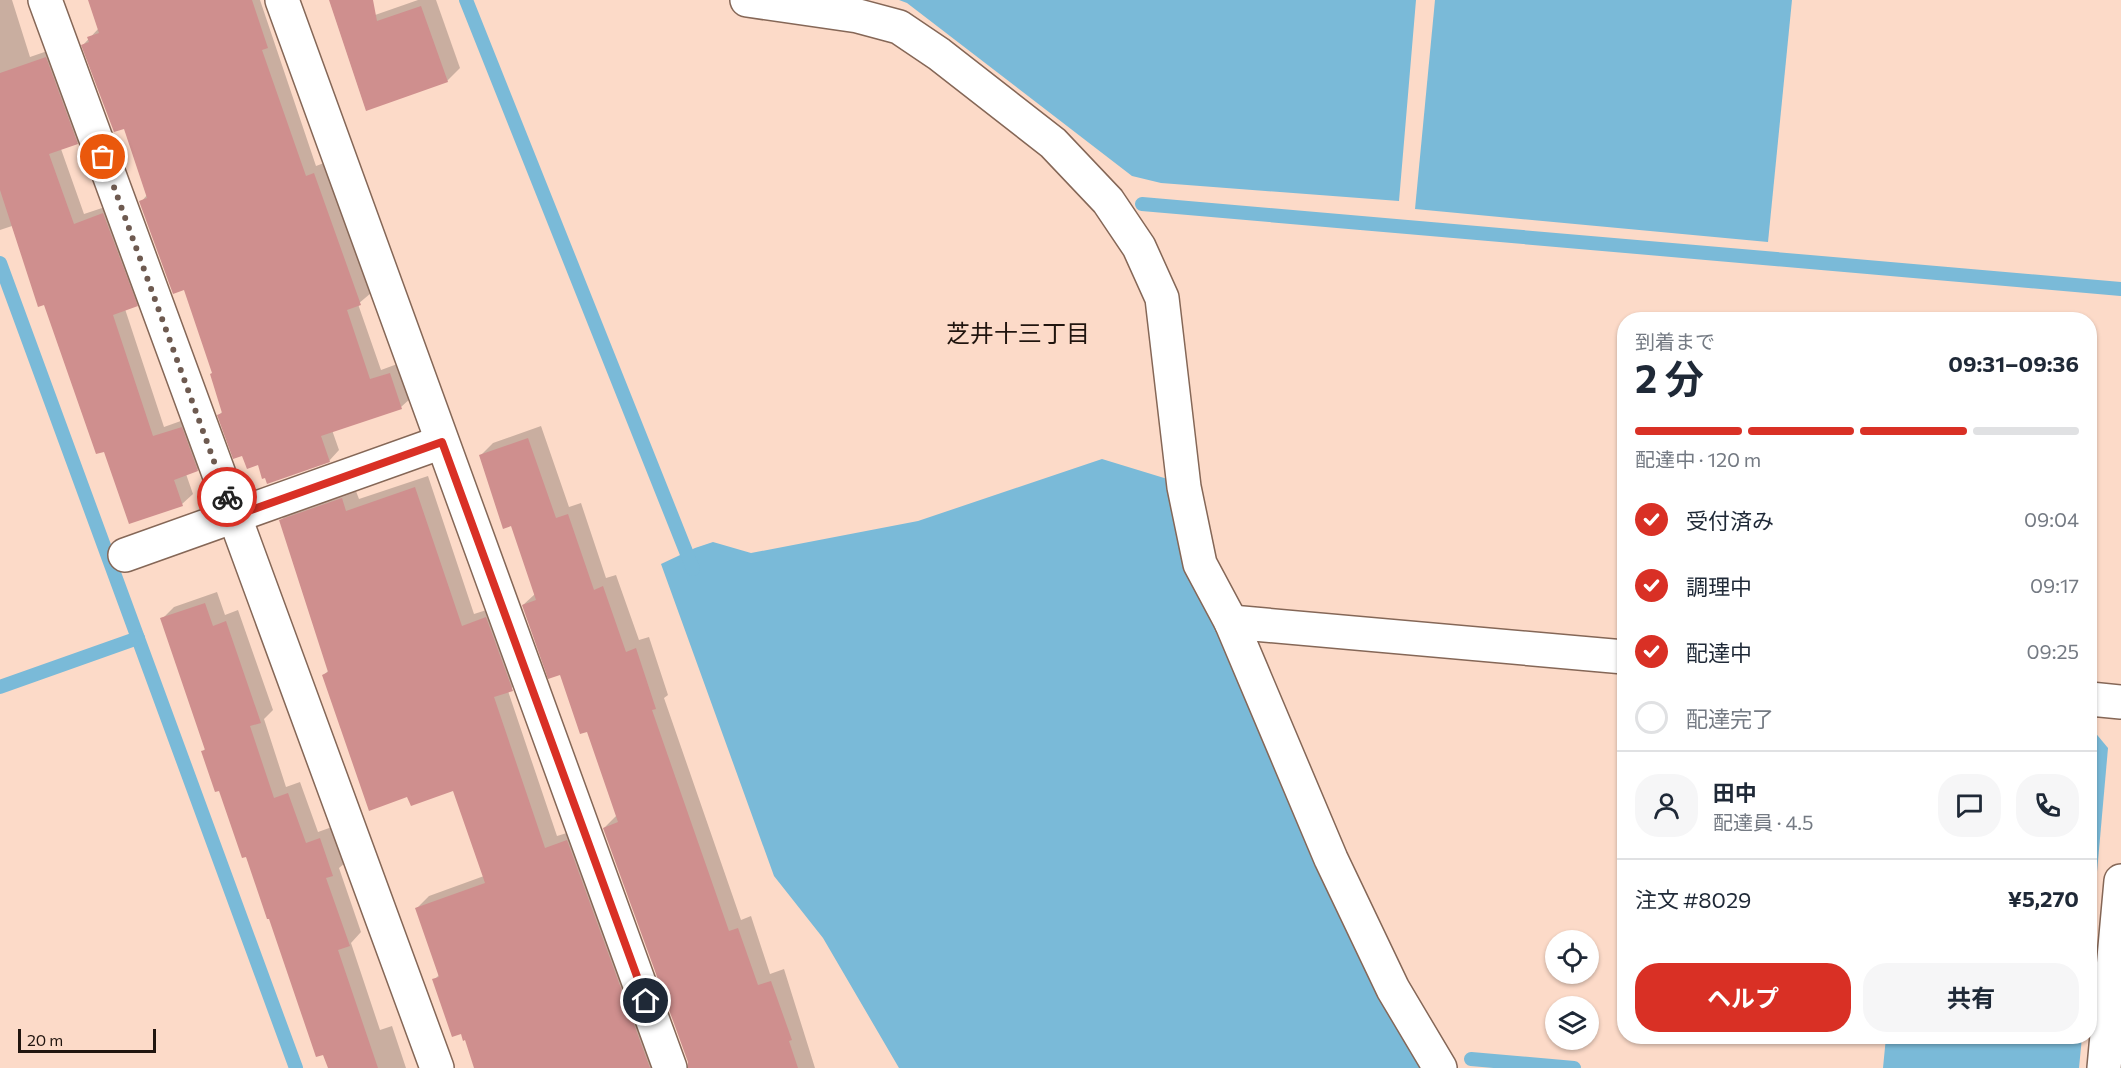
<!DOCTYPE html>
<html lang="ja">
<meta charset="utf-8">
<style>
body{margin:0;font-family:Commissioner,"Noto Sans JP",sans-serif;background:#f6f6f7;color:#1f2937;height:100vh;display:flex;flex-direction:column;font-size:22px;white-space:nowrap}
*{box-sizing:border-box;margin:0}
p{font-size:20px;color:#747a83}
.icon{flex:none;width:33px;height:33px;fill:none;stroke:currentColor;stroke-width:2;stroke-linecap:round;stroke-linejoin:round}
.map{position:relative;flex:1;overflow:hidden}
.details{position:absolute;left:1617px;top:312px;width:480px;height:732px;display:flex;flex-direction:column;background:#fff;border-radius:24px;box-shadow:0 2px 4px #0004}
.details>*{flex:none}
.controls{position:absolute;left:1545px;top:930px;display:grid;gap:12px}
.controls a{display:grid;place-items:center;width:54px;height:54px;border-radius:50%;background:#fff;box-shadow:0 2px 4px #0004;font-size:30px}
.scale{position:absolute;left:18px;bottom:15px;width:138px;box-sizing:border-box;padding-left:6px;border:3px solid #21150f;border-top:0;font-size:16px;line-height:21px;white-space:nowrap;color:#21150f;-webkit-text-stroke:4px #fcdac8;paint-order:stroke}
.pin{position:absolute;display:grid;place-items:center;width:51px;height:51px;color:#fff;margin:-26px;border:3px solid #fff;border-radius:50%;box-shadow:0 2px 6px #0007}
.courier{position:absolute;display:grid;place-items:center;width:60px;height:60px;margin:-30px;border:4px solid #d93025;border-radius:50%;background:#fff;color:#222;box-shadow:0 2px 8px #0007}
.summary em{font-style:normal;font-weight:700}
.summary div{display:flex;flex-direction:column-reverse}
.summary{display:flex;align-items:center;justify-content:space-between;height:102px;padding:0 18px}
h1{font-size:39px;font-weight:700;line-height:45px}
.bar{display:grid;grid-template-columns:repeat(4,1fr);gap:9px 6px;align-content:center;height:72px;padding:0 18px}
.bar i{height:8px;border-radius:4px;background:#e0e1e3}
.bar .current{background:#d93025}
.bar p{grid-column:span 4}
.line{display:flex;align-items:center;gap:15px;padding:0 18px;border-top:2px solid #e0e1e3}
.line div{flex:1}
.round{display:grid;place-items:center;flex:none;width:63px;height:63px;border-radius:24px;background:#f6f6f7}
ol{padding:0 18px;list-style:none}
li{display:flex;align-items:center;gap:18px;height:66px}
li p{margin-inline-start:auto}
li .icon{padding:6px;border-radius:50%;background:#d93025;color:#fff;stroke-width:4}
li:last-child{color:#747a83}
li i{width:33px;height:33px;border:3px solid #e0e1e3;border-radius:50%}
.button{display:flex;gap:12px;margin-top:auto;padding:12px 18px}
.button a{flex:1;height:69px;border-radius:24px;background:#d93025;color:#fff;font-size:24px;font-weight:700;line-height:69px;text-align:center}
.button a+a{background:#f6f6f7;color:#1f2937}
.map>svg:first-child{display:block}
.water{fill:#7abad8}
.shadow{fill:#0003}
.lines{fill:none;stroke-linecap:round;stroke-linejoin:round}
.stream{stroke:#7abad8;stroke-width:14}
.building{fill:#cf8f8e}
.minor-casing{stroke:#856757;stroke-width:36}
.minor{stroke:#fff;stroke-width:33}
.done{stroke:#6e5a50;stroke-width:6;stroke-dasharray:0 10.8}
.route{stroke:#d93025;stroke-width:8}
.labels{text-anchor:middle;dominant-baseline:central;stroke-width:4.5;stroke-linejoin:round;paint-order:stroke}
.neighbourhood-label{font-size:24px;fill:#21150f;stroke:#fcdac8}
</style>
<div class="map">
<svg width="2121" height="1068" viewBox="0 0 2121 1068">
<rect width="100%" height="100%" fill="#fcdac8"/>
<g class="water">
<polygon points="899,0 1416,0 1399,201 1161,183 1132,176 907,3"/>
<polygon points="1435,0 1792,0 1768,242 1415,209"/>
<polygon points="1102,459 1174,481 1427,1068 899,1068 823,938 774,876 661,564 695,548 713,542 751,553 918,521"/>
<polygon points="2090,730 2093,730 2108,748 2090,951"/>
<polygon points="1886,1037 1886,1036 2082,1037 2079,1068 1883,1068"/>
</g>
<g class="shadow">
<polygon points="0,0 12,0 30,57 56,48 88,133 77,143 61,149 84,214 114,204 147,295 137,305 125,309 164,427 192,417 208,460 197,470 186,474 193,494 182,504 105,450 12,226 0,230"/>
<polygon points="89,0 260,0 316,166 324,163 371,293 358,304 381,370 400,363 412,397 401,407 332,430 339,450 329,461 259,463 243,454 219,415 223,411 213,373 184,288 141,202 147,195 125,127 83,45 99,28"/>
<polygon points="418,0 436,0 460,68 447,81 355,22"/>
<polygon points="541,426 569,507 581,503 606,578 616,575 639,640 649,637 668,695 664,698 741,920 751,916 770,974 784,969 815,1068 690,1068 689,1061 604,828 617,815 588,730 561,673 523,605 535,594 512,524 480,456 493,443"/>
<polygon points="428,476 474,614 499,606 525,677 508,691 557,836 580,829 669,1068 476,1068 466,1039 434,980 439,975 417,908 429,896 484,876 454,789 324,675 329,670 281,520 293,508 354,486 359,499"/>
<polygon points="217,592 225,615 238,610 273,710 264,719 286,787 300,782 318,832 332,827 345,863 339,868 361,932 351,943 380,1030 392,1026 406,1068 329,1068 220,789 203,751 206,748 162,619 174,607"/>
</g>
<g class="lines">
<g class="stream">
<polyline points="466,0 693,569"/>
<polyline points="1142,204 2121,289"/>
<polyline points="0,263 296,1068"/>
<polyline points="0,687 138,638"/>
<polyline points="1471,1059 1574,1068"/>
</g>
</g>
<g class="building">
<polygon points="88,0 252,0 268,48 262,50 306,176 314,173 361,305 347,310 370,379 390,373 402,409 321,436 330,462 267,484 265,478 262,479 258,465 247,469 242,456 233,459 217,415 222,413 210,374 212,373 184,290 173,294 139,201 147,198 124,129 114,132 81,45 89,42 87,37 99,33"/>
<polygon points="329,0 373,0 377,21 421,6 448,82 366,111"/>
<polygon points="46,57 78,144 49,154 74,224 103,213 138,306 113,315 153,436 182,427 198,471 174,480 183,506 129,524 104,452 96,454 44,305 38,307 0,190 0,73"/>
<polygon points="528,438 556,518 568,514 594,590 603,586 626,652 636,648 656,709 652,710 729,931 738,928 758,985 771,981 792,1040 789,1041 798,1068 688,1068 688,1062 603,828 618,822 587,732 580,734 560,675 548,679 522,605 536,600 511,526 503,529 479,455"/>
<polygon points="415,487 462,626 486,617 513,691 494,697 545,848 567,840 650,1068 474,1068 465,1040 463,1041 461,1034 452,1037 432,979 439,977 415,908 485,883 453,791 411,806 407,797 369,811 322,675 328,672 279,520 342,498 346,511"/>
<polygon points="205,603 213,626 226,621 261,723 250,726 274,798 288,793 306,843 320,838 333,876 326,878 350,946 338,950 378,1068 328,1068 323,1055 316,1057 269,919 267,919 246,857 242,858 219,791 215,792 201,751 205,750 160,618"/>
</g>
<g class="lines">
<defs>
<g id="minor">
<polyline points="45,0 437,1068"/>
<polyline points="282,0 670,1068"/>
<polyline points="747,0 858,16 899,27 939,54 1053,143 1108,201 1139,247 1162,298 1184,487 1200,564 1231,622 1331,859 1393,989 1440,1068"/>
<polyline points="125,555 442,442"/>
<polyline points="1231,622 1624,657"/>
<polyline points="2090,699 2121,702"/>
<polyline points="2104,1068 2121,881"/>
</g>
</defs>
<use href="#minor" class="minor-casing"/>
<use href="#minor" class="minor"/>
</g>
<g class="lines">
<polyline class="done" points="103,157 227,497"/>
<polyline class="route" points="227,497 234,516 442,442 646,1001"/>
</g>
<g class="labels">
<g class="neighbourhood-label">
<text x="1018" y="332">芝井十三丁目</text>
</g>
</g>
</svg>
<div class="controls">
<a><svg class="icon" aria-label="locate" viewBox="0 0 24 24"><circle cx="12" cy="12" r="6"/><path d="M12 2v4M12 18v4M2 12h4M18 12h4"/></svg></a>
<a><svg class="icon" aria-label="layers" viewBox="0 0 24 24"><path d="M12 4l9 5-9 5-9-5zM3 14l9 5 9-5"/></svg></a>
</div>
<div class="scale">20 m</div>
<div class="pin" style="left:103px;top:157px;background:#ea580c"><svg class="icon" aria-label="bag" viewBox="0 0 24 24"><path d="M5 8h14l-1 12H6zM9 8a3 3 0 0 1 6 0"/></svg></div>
<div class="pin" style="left:646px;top:1001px;background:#1f2937"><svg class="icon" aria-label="home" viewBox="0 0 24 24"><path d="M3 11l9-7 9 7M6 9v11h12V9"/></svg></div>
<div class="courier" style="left:227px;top:497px"><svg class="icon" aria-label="bike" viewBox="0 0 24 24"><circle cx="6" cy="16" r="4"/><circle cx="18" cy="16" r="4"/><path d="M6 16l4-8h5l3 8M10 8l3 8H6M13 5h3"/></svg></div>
<section class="details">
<div class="summary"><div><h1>2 分</h1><p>到着まで</p></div><em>09:31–09:36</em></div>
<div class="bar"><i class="current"></i><i class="current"></i><i class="current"></i><i></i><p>配達中 · 120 m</p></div>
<ol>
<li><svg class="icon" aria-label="check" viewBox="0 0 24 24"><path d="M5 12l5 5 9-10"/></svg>受付済み<p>09:04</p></li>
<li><svg class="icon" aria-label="check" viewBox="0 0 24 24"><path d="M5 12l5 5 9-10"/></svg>調理中<p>09:17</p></li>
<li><svg class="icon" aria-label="check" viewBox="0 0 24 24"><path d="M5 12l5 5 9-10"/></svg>配達中<p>09:25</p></li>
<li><i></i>配達完了</li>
</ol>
<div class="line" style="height:108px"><a class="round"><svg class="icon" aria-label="person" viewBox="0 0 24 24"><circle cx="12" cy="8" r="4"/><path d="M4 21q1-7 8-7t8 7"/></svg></a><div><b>田中</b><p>配達員 · 4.5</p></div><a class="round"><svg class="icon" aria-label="chat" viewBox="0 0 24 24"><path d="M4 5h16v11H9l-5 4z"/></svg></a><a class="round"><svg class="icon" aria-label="phone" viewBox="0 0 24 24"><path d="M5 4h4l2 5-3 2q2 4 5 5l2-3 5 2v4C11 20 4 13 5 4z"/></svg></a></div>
<div class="line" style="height:78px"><div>注文 #8029</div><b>¥5,270</b></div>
<div class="button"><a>ヘルプ</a><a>共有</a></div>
</section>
</div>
